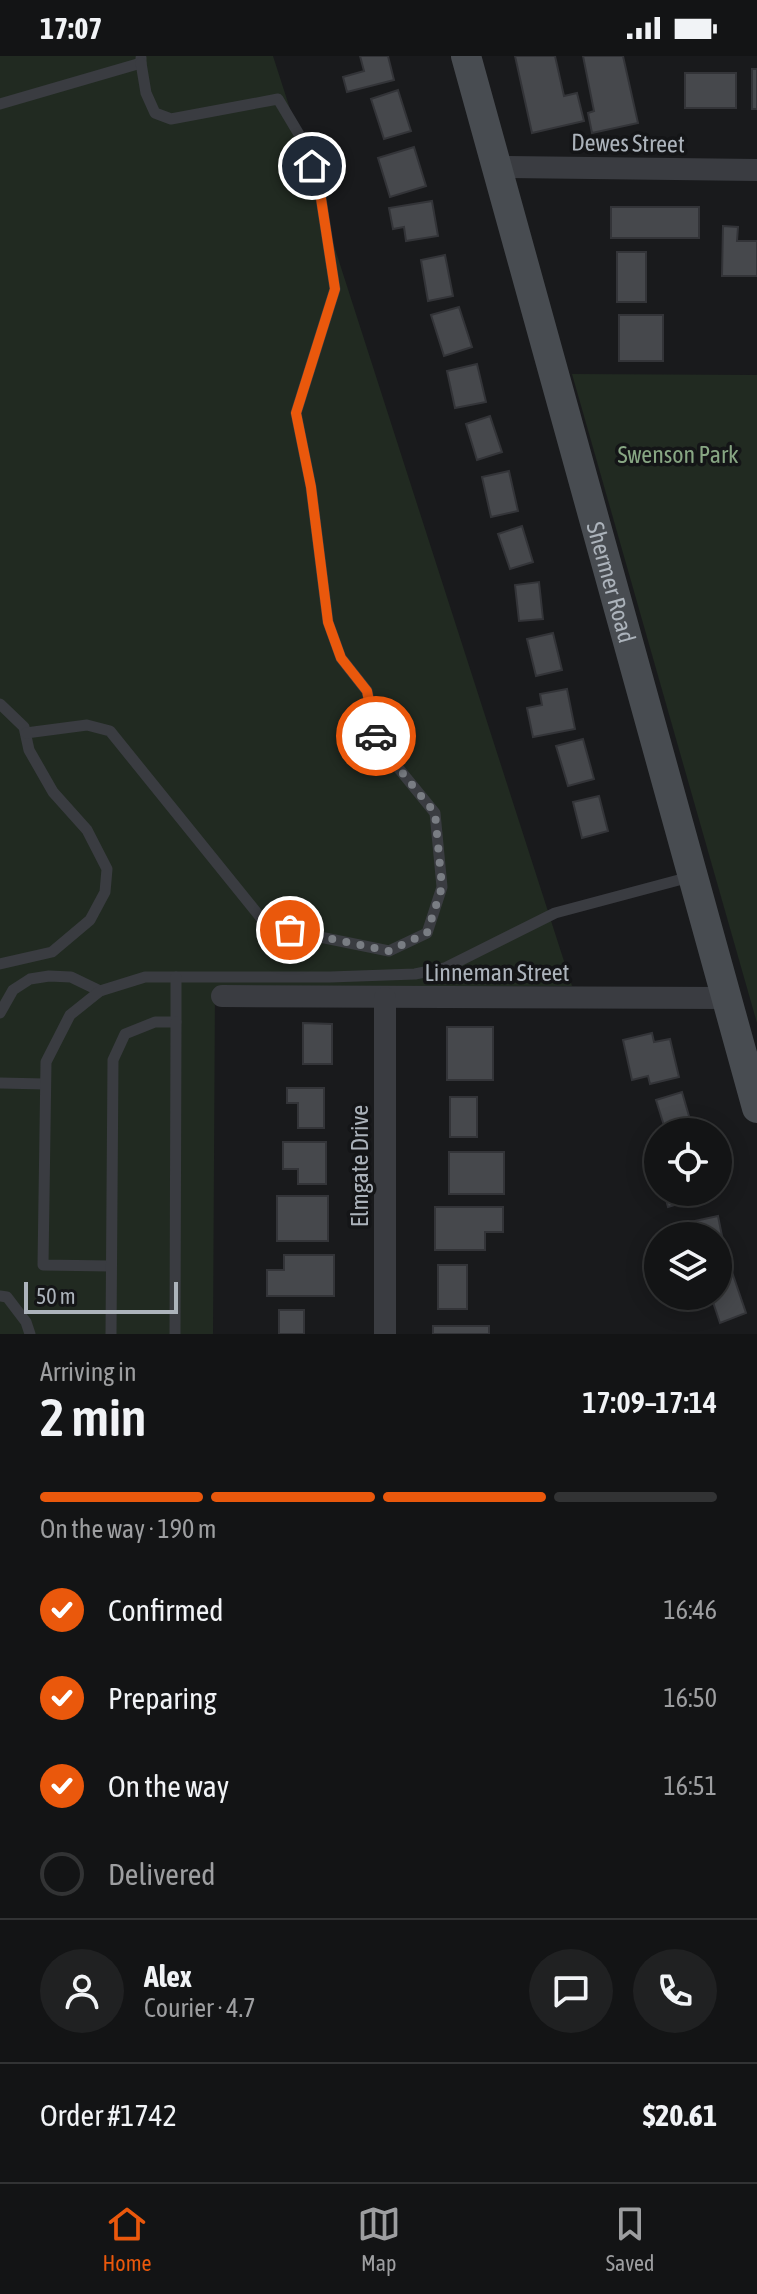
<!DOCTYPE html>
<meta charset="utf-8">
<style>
body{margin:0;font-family:"Asap Condensed",sans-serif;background:#202122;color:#f1f3f6;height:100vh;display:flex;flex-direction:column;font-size:30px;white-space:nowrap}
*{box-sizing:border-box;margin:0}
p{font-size:26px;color:#9d9ea0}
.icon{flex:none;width:44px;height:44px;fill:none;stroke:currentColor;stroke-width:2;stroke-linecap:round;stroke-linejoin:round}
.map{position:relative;height:1278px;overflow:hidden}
.details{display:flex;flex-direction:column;background:#131415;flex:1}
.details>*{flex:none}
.controls{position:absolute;left:644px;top:1062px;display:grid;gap:16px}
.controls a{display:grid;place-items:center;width:88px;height:88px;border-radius:50%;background:#131415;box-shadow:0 4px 20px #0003,0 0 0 2px #323334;font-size:40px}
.scale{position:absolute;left:24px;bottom:20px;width:154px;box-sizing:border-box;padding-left:8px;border:4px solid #acb3bb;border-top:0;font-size:22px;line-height:28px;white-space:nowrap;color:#acb3bb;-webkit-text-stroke:6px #141517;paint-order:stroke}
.pin{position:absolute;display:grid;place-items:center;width:68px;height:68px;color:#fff;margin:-34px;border:4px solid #fff;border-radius:50%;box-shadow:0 2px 8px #0007}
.courier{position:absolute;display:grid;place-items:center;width:80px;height:80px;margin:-40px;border:6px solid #ea580c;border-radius:50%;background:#fff;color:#222;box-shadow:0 2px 10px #0007}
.headline em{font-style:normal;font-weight:600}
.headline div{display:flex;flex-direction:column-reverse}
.headline{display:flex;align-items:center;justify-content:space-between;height:136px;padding:0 40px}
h1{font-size:52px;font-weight:600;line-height:60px}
.bar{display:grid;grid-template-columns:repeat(4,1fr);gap:12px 8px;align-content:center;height:96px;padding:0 40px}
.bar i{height:10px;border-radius:6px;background:#323334}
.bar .active{background:#ea580c}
.bar p{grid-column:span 4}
.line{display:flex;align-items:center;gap:20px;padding:0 40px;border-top:2px solid #323334}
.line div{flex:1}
.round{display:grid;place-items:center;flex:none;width:84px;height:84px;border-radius:42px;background:#202122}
ol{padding:0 40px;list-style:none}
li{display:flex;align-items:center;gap:24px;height:88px}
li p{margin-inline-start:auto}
li .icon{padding:8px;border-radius:50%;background:#ea580c;color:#fff;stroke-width:4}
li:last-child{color:#9d9ea0}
li i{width:44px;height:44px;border:4px solid #323334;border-radius:50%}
.status{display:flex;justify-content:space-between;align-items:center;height:56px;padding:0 40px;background:#131415;direction:ltr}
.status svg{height:22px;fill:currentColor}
.tab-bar{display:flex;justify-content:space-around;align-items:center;height:112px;border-top:2px solid #323334;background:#131415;font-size:22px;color:#9d9ea0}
.tab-bar a{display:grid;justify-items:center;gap:4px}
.tab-bar .active{color:#ea580c}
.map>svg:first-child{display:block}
.green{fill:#212a21}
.building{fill:#46484c;stroke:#333438;stroke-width:2}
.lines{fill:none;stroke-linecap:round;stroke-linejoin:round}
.service{stroke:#3a3c41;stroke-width:11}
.minor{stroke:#3a3c41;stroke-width:22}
.secondary{stroke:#484c51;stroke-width:30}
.done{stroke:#797d83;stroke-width:8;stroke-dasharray:0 14.4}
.route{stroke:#ea580c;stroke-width:10}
.labels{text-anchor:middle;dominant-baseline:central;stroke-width:7;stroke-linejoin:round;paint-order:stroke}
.street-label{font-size:24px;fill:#acb3bb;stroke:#141517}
.park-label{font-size:24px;fill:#87a683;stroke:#141517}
</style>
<div class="status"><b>17:07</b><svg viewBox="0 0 49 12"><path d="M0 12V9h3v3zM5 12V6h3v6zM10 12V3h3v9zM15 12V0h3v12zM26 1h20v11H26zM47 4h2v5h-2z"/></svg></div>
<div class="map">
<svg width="757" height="1278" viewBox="0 0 757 1278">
<rect width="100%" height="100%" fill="#191a1c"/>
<g class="green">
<polygon points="0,0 273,0 572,930 215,932 213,1278 0,1278"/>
<polygon points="572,318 757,319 757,967"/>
</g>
<g class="building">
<polygon points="360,0 388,0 394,24 347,36 343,21 364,15"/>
<polygon points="515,0 555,0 564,40 577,37 584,65 532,77"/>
<polygon points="583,0 623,0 638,67 592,77 588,57 594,55"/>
<rect x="752" y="13" width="5" height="40"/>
<rect x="685" y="17" width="51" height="35"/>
<polygon points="398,34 411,75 384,83 371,43"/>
<polygon points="414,91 426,130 390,141 378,102"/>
<polygon points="432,145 438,180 406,185 404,171 393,173 389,152"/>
<rect x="611" y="151" width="88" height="31"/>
<polygon points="723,170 738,171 737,185 757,185 757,220 722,220"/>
<rect x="617" y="196" width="29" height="50"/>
<polygon points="445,199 453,240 428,245 421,204"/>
<polygon points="459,251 472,291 444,300 431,259"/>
<rect x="619" y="259" width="44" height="46"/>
<polygon points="477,308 486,346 455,352 447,315"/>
<polygon points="490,360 502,396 477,404 466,368"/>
<polygon points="509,415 518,455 491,461 482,421"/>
<polygon points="522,470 533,506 510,513 498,478"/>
<polygon points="539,526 543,563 519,565 515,529"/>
<polygon points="553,577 562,614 536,620 527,583"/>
<polygon points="567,633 575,673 533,681 527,652 542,649 540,638"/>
<polygon points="583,683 594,723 568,730 556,690"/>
<polygon points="599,740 608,775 582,782 573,746"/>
<polygon points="303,967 332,968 332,1008 303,1008"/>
<rect x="447" y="971" width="46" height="53"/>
<polygon points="652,977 654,986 670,983 679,1021 650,1028 648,1020 632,1024 623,984"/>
<polygon points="287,1032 324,1032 324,1072 298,1072 298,1047 287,1047"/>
<polygon points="682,1036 693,1074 666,1076 656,1044"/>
<rect x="450" y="1041" width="27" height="40"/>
<polygon points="283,1086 326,1086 326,1128 298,1128 298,1113 283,1113"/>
<rect x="449" y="1096" width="55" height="42"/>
<polygon points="664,1136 711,1136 711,1138 668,1151"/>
<rect x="277" y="1140" width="51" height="45"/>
<polygon points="435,1151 503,1151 503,1176 485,1176 485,1194 435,1194"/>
<polygon points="718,1160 726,1200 718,1201 718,1180 693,1180 690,1166"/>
<polygon points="284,1199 334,1199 334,1240 267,1240 267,1214 284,1214"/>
<rect x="438" y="1209" width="29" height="44"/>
<polygon points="732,1216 746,1257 720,1267 711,1240 718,1240 718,1220"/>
<rect x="279" y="1254" width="25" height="24"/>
<rect x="433" y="1270" width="56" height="8"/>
</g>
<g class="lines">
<g class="service">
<polyline points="0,48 141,7 141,2"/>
<polyline points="0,648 24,671 29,694 53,736 87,774 107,813 105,836 90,864 52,896 0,908"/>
<polyline points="26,677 87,669 110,675 265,867 315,880 389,895 427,877 442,831 435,757 378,687 367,635 341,602 328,566 311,431 296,357 335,233 320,136 303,85 278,43 171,63 155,57 146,37 141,7"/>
<polyline points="0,957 13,934 30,923 49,920 71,921 100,935"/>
<polyline points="0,1027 45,1028"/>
<polyline points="110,1210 43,1209 46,1006 70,959 100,935 145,921 330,921 415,918 445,912 555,857 690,821"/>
<polyline points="0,1240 7,1241 26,1266 30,1278"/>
<polyline points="111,1278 113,1004 125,978 155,966 176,966 176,921"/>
<polyline points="175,1278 176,966"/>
</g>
<g class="minor">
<polyline points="498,111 757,114"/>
<polyline points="222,940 725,942"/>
<polyline points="385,942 385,1278"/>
</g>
<path class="secondary" id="s1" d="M466 0 757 1052"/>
</g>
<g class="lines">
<polyline class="done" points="290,874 389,895 427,877 442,831 435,757 378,687 376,680"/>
<polyline class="route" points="312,110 320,136 335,233 296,357 311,431 328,566 341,602 367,635 376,680"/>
</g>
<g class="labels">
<g class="street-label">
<text transform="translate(628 87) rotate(1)">Dewes Street</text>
<text stroke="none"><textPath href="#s1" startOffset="546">Shermer Road</textPath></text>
<text x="497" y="916">Linneman Street</text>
<text transform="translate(359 1110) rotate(-90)">Elmgate Drive</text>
</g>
<g class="park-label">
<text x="678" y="398">Swenson Park</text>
</g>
</g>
</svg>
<div class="controls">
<a><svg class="icon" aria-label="locate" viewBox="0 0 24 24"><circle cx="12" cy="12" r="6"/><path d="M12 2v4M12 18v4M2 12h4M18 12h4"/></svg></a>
<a><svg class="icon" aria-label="layers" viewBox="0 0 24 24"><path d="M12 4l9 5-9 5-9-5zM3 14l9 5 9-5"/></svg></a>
</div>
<div class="scale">50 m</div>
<div class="pin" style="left:290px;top:874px;background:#ea580c"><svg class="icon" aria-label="bag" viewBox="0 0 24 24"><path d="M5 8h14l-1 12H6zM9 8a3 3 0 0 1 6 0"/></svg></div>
<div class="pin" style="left:312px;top:110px;background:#1f2937"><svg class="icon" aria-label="home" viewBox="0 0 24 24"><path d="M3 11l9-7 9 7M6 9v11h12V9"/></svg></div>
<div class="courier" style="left:376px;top:680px"><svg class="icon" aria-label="car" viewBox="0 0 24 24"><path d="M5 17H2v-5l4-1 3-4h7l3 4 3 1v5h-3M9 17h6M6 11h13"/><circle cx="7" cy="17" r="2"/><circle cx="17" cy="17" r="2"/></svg></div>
</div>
<section class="details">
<div class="headline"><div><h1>2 min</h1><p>Arriving in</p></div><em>17:09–17:14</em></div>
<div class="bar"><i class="active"></i><i class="active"></i><i class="active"></i><i></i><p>On the way · 190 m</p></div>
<ol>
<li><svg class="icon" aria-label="check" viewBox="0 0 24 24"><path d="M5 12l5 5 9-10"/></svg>Confirmed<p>16:46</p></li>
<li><svg class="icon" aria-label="check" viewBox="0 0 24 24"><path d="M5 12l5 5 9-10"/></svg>Preparing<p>16:50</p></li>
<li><svg class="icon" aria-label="check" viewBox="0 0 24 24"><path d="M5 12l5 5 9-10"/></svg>On the way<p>16:51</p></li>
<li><i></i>Delivered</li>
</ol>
<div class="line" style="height:144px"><a class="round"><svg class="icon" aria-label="person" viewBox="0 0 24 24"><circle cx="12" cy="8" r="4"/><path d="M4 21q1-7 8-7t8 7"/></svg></a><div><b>Alex</b><p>Courier · 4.7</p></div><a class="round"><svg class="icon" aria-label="chat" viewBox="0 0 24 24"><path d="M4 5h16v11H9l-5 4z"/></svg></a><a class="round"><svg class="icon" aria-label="phone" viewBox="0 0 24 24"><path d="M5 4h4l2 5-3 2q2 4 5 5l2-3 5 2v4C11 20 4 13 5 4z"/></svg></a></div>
<div class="line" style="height:104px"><div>Order #1742</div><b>$20.61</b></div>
</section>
<nav class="tab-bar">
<a class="active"><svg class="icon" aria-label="home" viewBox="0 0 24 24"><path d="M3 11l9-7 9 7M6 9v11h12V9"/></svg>Home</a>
<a><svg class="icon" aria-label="map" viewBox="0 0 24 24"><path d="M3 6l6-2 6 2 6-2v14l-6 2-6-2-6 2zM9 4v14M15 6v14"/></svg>Map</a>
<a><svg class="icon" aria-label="saved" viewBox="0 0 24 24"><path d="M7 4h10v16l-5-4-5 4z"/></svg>Saved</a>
</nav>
